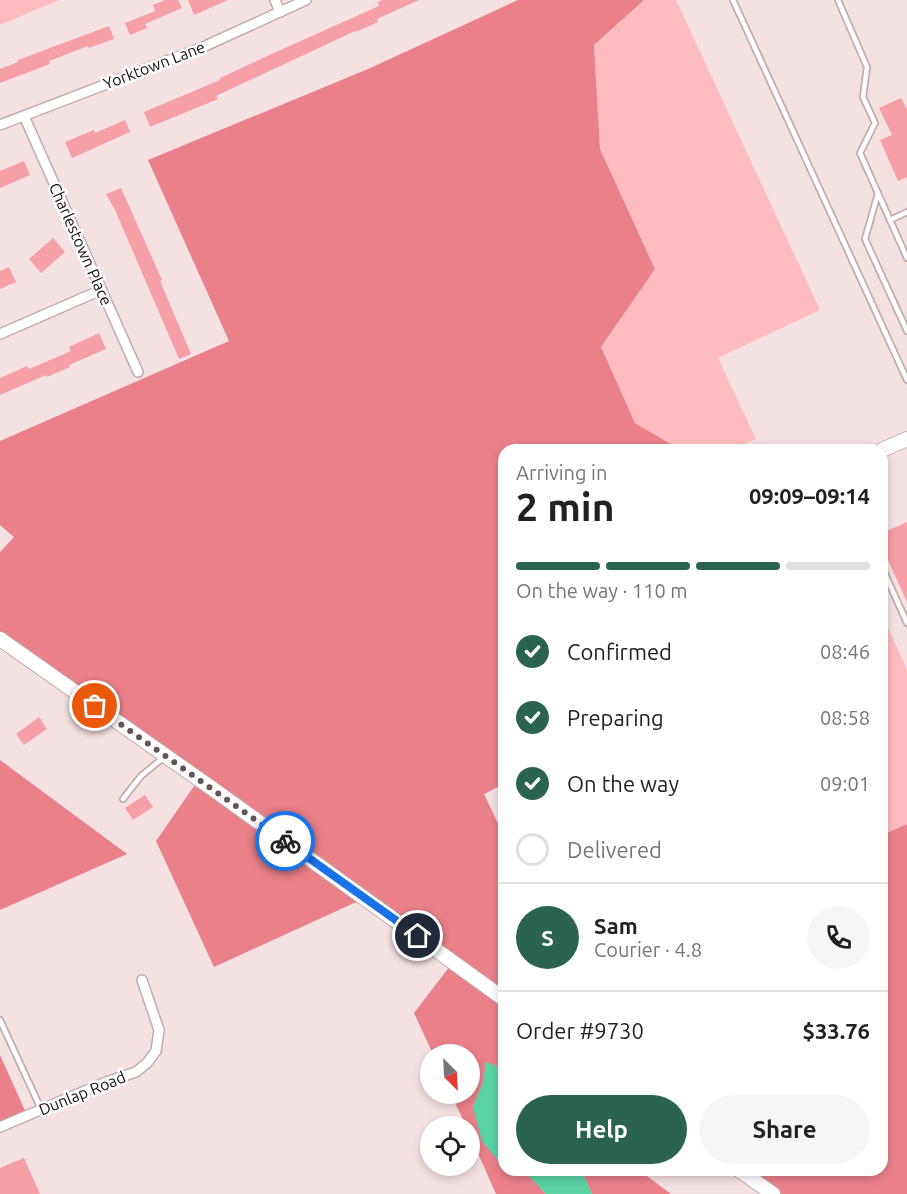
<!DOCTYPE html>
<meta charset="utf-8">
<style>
body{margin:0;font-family:Ubuntu,sans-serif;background:#f6f6f6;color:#202124;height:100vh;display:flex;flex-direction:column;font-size:22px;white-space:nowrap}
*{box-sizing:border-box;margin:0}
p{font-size:20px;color:#757577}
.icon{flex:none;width:33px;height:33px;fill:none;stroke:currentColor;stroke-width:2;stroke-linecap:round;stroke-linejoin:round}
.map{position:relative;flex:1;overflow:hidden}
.side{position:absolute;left:498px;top:444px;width:390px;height:732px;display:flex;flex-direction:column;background:#fff;border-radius:18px;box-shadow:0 3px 9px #0003}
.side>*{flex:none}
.needle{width:39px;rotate:156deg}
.fabs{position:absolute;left:420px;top:1044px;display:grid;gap:12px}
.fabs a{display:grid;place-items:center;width:60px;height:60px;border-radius:50%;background:#fff;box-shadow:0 3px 9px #0003;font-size:30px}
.pin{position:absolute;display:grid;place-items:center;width:51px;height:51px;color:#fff;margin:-26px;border:3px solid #fff;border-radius:50%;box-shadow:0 2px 6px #0007}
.courier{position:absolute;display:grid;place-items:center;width:60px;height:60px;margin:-30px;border:4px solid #1a73e8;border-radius:50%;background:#fff;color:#222;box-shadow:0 2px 8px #0007}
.summary em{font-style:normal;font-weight:700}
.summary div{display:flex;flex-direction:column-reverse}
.summary{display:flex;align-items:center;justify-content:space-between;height:102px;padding:0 18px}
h1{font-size:39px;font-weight:700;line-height:45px}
.bar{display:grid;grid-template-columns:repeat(4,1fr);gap:9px 6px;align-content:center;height:72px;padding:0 18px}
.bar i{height:8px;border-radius:4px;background:#e0e0e0}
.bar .on{background:#2a644e}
.bar p{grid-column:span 4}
.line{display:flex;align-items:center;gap:15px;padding:0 18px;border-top:2px solid #e0e0e0}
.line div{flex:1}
.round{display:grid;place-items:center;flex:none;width:63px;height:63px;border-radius:32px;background:#f6f6f6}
ol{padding:0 18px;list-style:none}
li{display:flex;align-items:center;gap:18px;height:66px}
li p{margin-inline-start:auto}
li .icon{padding:6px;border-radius:50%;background:#2a644e;color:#fff;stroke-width:4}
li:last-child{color:#757577}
li i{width:33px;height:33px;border:3px solid #e0e0e0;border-radius:50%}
.action{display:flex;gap:12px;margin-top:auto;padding:12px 18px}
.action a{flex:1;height:69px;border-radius:36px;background:#2a644e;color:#fff;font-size:24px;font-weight:700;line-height:69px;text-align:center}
.action a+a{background:#f6f6f6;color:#202124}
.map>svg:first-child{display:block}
.green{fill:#febcbf}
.forest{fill:#ea8189}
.water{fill:#5ad3a5}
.building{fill:#f6a0a5}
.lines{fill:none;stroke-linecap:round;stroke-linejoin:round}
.lane-casing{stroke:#c1adae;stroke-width:8}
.street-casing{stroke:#c1adae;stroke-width:12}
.secondary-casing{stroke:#c1adae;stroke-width:16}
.lane{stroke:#fff;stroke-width:4.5}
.street{stroke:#fff;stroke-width:9}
.secondary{stroke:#fff;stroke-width:14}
.done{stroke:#625757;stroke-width:6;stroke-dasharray:0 10.8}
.route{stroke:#1a73e8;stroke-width:8}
.labels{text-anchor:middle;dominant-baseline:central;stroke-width:5;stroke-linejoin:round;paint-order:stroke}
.street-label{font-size:16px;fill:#130c0c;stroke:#fff}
</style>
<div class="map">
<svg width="907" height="1194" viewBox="0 0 907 1194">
<rect width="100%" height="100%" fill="#f6e1e2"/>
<g class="green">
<polygon points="0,0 59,0 0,25"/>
<polygon points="644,0 676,0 820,310 718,358 756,439 732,450 681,450 635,423 601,347 655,269 600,149 594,45"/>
<polygon points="882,614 907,670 907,824 882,835"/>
</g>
<g class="forest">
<polygon points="518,0 644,0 594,45 600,149 655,269 601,347 635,423 681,450 504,450 504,784 484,794 504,836 504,1069 486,1063 483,1082 473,1107 496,1158 504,1162 504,1170 524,1170 546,1194 496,1194 470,1135 470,1126 466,1126 451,1094 470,1094 470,1054 433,1054 414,1013 453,962 365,898 214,967 156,841 199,779 0,639 0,552 14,537 0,525 0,441 229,341 148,160 368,69"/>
<polygon points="0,760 127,854 0,910"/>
<polygon points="907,824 907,1194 773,1194 739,1170 882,1170 882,835"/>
<polygon points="0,1055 27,1115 0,1127"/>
<polygon points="578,1170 639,1170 671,1194 592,1194 583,1174"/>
</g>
<g class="water">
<polygon points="486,1062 504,1069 504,1162 496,1158 482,1141 473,1107 483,1082"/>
<polygon points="523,1170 578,1170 583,1174 592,1194 546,1194"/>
</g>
<g class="building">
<polygon points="165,0 178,0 182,8 145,24 147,28 130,35 125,23 155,11 153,5"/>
<polygon points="188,0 228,0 194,15"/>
<polygon points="383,0 419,0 377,19 378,22 356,32 355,31 216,96 218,99 150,127 144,112 220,80 220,78 276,52 379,6 378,2"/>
<polygon points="109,26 114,39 89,48 88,46 49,61 50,64 0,83 0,69 18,62 18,60"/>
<polygon points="901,98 907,109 907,177 898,181 880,140 892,135 879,108"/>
<polygon points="125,120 130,132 72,158 65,142 94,130 95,133"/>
<polygon points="24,161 30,175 0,188 0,171"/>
<polygon points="121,188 162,280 160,281 191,354 179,359 115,210 106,194"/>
<polygon points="53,238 65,252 41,273 29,259"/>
<polygon points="9,267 16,282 0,289 0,271"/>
<polygon points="99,333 106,349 69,365 70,367 47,377 46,375 0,395 0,378 27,366 29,369 71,351 69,347"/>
<polygon points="907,522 907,602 882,547 882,533"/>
<polygon points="39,717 47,729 24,745 16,734"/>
<polygon points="145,795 153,807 133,820 125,808"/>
<polygon points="24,1158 40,1194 0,1194 0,1168"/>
</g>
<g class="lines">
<defs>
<g id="lane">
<polyline points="733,0 907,380"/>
<polyline points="838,0 867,67 863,97 875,123 860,153 907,258"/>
<polyline points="878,193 865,239 907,331"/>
<polyline points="890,220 907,212"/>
<polyline points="882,567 907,623"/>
<polyline points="123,799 141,776 163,758"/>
<polyline points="0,1020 41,1109"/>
</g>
<g id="street">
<polyline points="275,0 280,12"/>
<polyline points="24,116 138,372"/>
<polyline points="0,125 203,47 306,0"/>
<polyline points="0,334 101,290"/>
<polyline points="0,1127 106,1082 136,1072 147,1063 156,1051 159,1030 142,980"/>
</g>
<g id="secondary">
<polyline points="882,450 907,439"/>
<polyline points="0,639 217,792 504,999"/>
<polyline points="739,1170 773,1194"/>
</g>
</defs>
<use href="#lane" class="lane-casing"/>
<use href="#street" class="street-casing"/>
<use href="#secondary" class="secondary-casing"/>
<use href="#lane" class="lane"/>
<use href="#street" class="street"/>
<use href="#secondary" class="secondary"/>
</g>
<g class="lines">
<polyline class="done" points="95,706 285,841"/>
<polyline class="route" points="285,841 418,936"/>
</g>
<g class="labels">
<g class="street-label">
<text transform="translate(154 65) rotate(-21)">Yorktown Lane</text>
<text transform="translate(81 244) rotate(66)">Charlestown Place</text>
<text transform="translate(82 1093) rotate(-22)">Dunlap Road</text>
</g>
</g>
</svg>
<div class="fabs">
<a><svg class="needle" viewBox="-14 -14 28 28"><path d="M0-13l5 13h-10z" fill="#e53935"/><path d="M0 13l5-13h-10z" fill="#757577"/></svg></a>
<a><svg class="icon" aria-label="locate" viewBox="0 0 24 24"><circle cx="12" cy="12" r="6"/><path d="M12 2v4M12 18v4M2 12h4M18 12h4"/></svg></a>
</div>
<div class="pin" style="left:95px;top:706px;background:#ea580c"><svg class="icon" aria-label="bag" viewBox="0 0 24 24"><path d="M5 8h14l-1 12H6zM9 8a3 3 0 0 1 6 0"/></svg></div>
<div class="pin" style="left:418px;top:936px;background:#1f2937"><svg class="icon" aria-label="home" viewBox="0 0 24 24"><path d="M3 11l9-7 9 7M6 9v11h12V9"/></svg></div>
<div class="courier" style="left:285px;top:841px"><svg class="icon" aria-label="bike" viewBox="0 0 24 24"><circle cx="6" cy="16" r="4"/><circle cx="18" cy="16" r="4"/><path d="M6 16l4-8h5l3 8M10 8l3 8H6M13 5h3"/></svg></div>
<section class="side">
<div class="summary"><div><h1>2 min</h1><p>Arriving in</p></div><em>09:09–09:14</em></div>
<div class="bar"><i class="on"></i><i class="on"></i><i class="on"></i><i></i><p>On the way · 110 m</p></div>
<ol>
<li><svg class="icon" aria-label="check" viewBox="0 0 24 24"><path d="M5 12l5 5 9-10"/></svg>Confirmed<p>08:46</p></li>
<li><svg class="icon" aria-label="check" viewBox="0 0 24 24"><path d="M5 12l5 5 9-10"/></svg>Preparing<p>08:58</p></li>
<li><svg class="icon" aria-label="check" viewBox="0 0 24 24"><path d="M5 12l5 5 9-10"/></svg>On the way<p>09:01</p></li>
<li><i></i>Delivered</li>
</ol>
<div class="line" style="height:108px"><b class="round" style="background:#2a644e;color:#fff">S</b><div><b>Sam</b><p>Courier · 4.8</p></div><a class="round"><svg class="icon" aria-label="phone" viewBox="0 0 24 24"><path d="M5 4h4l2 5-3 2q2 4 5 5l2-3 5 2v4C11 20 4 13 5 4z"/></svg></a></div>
<div class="line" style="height:78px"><div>Order #9730</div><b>$33.76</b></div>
<div class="action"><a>Help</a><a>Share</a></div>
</section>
</div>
